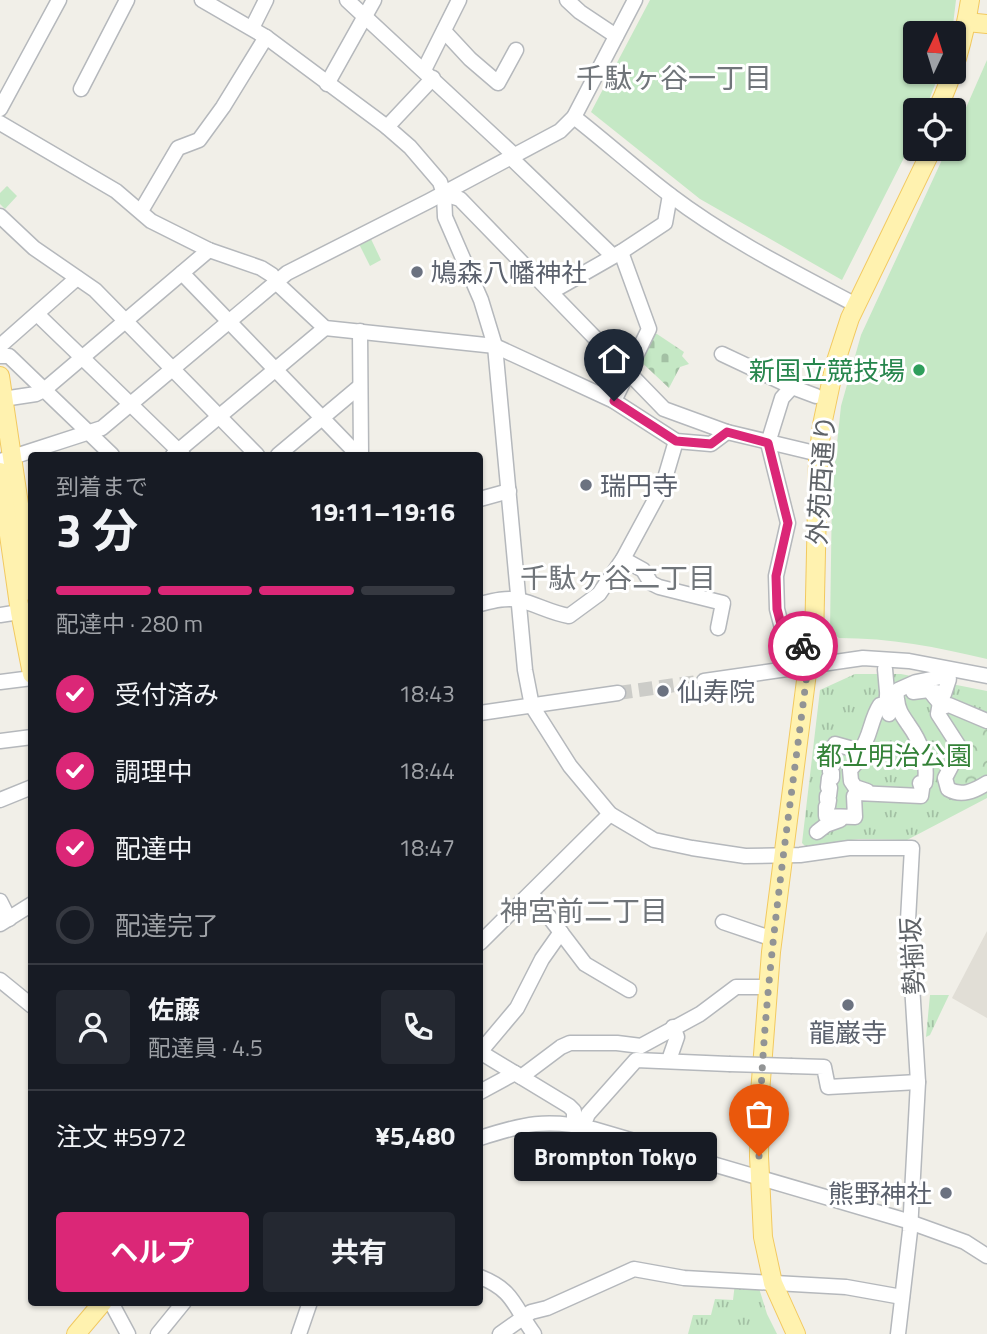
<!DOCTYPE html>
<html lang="ja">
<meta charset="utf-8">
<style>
body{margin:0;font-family:"Titillium Web","Noto Sans JP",sans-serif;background:#242831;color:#f1f3f6;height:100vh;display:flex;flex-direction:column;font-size:26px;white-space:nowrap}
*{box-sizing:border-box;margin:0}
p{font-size:23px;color:#9ea1a6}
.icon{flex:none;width:38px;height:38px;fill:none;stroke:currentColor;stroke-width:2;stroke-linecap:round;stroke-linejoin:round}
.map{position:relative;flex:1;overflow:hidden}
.drawer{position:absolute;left:28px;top:452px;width:455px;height:854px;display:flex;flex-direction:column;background:#171b24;border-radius:7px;box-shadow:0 2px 5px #0004}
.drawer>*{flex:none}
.needle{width:46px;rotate:4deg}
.fabs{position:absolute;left:903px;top:21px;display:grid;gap:14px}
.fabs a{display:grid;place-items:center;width:63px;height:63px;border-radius:7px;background:#171b24;box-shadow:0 2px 5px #0004;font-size:35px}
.pin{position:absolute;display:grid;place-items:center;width:60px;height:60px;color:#fff;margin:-72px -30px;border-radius:50% 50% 50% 0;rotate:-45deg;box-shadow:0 0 7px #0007}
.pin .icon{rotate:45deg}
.courier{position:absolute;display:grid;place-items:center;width:70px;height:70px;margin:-35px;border:5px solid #db2777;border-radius:50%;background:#fff;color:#222;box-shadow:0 2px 9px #0007}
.bubble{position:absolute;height:49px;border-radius:7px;background:#171b24;box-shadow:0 2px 5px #0004;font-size:23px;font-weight:700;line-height:49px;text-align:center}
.headline em{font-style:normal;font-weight:700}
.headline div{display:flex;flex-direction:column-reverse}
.headline{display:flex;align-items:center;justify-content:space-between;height:119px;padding:0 28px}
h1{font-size:46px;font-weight:700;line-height:52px}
.bar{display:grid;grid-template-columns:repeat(4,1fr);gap:10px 7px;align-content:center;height:84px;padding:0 28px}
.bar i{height:9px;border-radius:5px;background:#363941}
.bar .current{background:#db2777}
.bar p{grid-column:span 4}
.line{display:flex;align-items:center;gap:18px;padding:0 28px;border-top:2px solid #363941}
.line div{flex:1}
.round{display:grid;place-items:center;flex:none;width:74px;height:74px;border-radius:7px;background:#242831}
ol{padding:0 28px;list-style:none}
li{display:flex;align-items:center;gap:21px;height:77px}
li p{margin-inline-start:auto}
li .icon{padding:7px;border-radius:50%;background:#db2777;color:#fff;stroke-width:4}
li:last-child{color:#9ea1a6}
li i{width:38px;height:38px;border:4px solid #363941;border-radius:50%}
.action{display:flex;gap:14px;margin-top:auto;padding:14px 28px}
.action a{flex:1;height:80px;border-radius:7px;background:#db2777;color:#fff;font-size:28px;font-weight:700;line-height:80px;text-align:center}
.action a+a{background:#242831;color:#f1f3f6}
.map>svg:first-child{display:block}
.education{fill:#e1ded6}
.grass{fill:url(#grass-tufts)}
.forest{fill:url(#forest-crowns)}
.cemetery{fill:url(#cemetery-stones)}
.pitch{fill:#c5e8c5}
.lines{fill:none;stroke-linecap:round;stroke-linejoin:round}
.minor-tunnel{stroke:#ccccc8;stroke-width:14;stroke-dasharray:14 7;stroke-linecap:butt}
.minor-casing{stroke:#b5b8bc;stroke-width:17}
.major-casing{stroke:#f2c960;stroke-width:20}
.minor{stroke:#fff;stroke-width:14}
.major{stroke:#fff2af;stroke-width:18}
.minor-bridge-casing{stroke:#b5b8bc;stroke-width:17;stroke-linecap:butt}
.minor-bridge{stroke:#fff;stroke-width:14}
.done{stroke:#929495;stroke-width:7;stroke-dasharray:0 12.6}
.route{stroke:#db2777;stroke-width:9}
.worship-dot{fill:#6b7280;stroke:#fff;stroke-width:2.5}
.leisure-dot{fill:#2e9e5b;stroke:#fff;stroke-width:2.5}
.labels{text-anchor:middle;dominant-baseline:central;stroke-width:6;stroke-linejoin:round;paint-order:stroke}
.worship-label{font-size:26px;fill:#5b616d;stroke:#fff;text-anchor:start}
.leisure-label{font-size:26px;fill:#27864d;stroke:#fff;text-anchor:end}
.street-label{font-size:26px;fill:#5f6368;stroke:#fff}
.park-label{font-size:26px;fill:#348238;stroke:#fff}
.neighbourhood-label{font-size:28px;fill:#70757a;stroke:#fff}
</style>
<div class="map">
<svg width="987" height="1334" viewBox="0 0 987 1334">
<defs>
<pattern id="grass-tufts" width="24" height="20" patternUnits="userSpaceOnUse" patternTransform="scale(1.75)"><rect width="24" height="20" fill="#c5e8c5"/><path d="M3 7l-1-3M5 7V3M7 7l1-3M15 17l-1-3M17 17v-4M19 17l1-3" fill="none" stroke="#a3c0a4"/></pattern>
<pattern id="forest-crowns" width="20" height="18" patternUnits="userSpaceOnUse" patternTransform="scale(1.75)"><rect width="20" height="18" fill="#c5e8c5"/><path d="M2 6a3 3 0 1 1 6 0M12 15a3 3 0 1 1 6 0" fill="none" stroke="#a3c0a4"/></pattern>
<pattern id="cemetery-stones" width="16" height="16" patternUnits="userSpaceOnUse" patternTransform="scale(1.75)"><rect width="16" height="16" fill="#c5e8c5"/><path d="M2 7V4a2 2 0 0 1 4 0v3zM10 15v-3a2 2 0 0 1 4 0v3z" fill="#a3c0a4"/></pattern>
</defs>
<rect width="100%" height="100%" fill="#f1efe8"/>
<polygon class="education" points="987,931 987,1018 952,998"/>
<g class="grass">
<polygon points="7,186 17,196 5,209 0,204 0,193"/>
<polygon points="371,239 381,260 370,266 359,244"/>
<polygon points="855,674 901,674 987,691 987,798 907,840 859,839 805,846 802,843 820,690"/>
<polygon points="930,995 949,995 930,1035 926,1037"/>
<polygon points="735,1283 758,1285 767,1314 777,1334 688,1334 693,1315 711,1315 715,1299 733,1300"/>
</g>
<polygon class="forest" points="941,710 987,725 987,780 965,792 948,782 962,750"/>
<polygon class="cemetery" points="651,334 657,334 684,352 682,356 689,364 680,367 669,388 637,358"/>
<g class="pitch">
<polygon points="650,0 956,0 952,33 915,33 915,72 940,72 925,110 915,110 915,134 913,140 842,280 700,199 591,112"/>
<path d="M987 60V659C937 647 890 638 839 638L830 631 832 490 841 406 861 335 947 149H954V135Z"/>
</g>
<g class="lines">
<polyline class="minor-tunnel" points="618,693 704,681"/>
<defs>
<g id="minor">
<polyline points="202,0 266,37 387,127 410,147 440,182 444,194 445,217 481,300 495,346 525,670 532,706 570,766 610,814 654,840 692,848 745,856 800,855 849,848 912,848 908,920 918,1082 910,1231 898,1334"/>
<polyline points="347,0 514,155"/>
<polyline points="567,0 580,12 616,36"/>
<polyline points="252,28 266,0"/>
<polyline points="444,31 470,59 498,83 516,50"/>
<polyline points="424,70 459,0"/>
<polyline points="327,84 374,0"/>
<polyline points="81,89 127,0"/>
<polyline points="0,109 59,0"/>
<path d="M574 117C606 142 637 170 670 195 728 239 792 271 856 305"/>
<polyline points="0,123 116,191 151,221 209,250 261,268 272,275 280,286 325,328 495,346 614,401 676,441 711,444 727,432"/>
<polyline points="387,127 433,78"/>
<polyline points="510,157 613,256"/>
<polyline points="444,194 460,199 664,409 727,432 819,454"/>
<polyline points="141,211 178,148 199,140 223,107 266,37"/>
<polyline points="0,216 34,248 95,290 257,455"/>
<polyline points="182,273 358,455"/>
<polyline points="551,292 621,252 665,223 670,195"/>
<polyline points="37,314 183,455"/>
<polyline points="360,331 361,455"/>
<polyline points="0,346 77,278"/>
<polyline points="722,354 792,387 816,396"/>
<polyline points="0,356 9,356 112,455"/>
<polyline points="792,387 782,398 768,443 788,523 776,576 777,609 782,628 802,632"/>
<polyline points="3,399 36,394 44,390 209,250"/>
<polyline points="614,401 649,329 621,252"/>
<polyline points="173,455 325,328"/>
<polyline points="278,455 359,387"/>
<polyline points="0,461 102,428 287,273 429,201 560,131 574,117 635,0"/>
<polyline points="480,499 509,491"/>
<polyline points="623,559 643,570 651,583 659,587 723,603 718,628"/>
<path d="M480 604C492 601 507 597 519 600 536 604 551 613 569 616L599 594 623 559 663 485 676 441"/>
<polyline points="0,615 32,610"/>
<polyline points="885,669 889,714"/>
<polyline points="704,681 863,658 909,661 987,676"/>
<polyline points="0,682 32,678"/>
<polyline points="913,692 929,690 942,706"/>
<path d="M893 695 897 699C898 710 902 715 908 724 921 742 928 760 925 783H920L922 789 921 796 857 793 854 796 855 817 826 816V807L828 806 829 800H827V796H829L830 788 828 787 829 778H832V772H830V765H833L834 756H832L833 747 835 748V744L860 751C871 737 870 720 880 705L886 704 887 696Z"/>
<polyline points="935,697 936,692 944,694 949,679"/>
<polyline points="896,706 895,701 898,690 916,682 941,677"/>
<polyline points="480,713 618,693"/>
<path d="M987 721 949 705 939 708 938 714 958 745 957 755 945 778 948 789C962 797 974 791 987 783"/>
<polyline points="0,741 32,737"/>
<polyline points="867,791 855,787 851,781 850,770 868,749"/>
<polyline points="0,800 32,787"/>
<polyline points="817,832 826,825 840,820"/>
<polyline points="531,893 585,964 629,990"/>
<polyline points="0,901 9,919"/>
<polyline points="723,922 773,939"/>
<polyline points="0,924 32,904"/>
<polyline points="480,943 610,814"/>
<polyline points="0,980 32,1006"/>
<polyline points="480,1052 517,1008 542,959 561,932"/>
<polyline points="480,1052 569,1106 574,1111 574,1125"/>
<polyline points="669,1060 677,1037 673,1027"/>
<polyline points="792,1066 824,1067 828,1087 918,1082"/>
<polyline points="521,1077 561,1047 570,1043 617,1043 641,1046 700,1014 736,987 767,987"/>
<polyline points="480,1092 515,1073"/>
<polyline points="583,1126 588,1114 636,1060 729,1064"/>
<path d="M480 1138C523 1124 547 1118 593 1129L904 1220 965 1242 987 1256"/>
<path d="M480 1277C514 1290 514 1307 534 1334"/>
<polyline points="108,1302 113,1306 128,1334"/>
<polyline points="158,1334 184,1302"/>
<polyline points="299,1334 310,1302"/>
<polyline points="500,1334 531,1312 547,1308 634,1269 684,1278 846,1287 902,1297"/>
</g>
<g id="major">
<polyline points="967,22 987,24"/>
<path d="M937 110C954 74 964 40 970 0"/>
<polyline points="0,376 32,592"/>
<polyline points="0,472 20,612 32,674"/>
<polyline points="76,1334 103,1302"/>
<polyline points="796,1334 773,1283 763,1237 759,1156 760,1093 771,952 808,665 814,643 818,461 822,425 835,364 850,318 932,149"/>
</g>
</defs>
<use href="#minor" class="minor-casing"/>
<use href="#major" class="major-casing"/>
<use href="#minor" class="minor"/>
<use href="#major" class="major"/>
<defs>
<polyline id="minor-bridge" points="729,1064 792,1066"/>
</defs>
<use href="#minor-bridge" class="minor-bridge-casing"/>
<use href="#minor-bridge" class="minor-bridge"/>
</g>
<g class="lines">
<path class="done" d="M759 1156C761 991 788 828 808 665L803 646"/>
<polyline class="route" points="614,401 676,441 711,444 727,432 768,443 788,523 776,576 777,609 782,628 802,632 803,646"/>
</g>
<g class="worship-dot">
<circle cx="417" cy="272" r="7"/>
<circle cx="586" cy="485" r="7"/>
<circle cx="663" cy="691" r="7"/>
<circle cx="848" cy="1005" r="7"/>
<circle cx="946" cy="1193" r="7"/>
</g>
<circle class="leisure-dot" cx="919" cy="370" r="7"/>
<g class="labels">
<g class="worship-label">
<text x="431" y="272">鳩森八幡神社</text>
<text x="600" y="485">瑞円寺</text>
<text x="677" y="691">仙寿院</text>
<text x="848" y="1032" text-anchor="middle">龍巌寺</text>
<text x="932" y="1193" text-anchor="end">熊野神社</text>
</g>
<g class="leisure-label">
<text x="905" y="370">新国立競技場</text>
</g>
<g class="street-label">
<text transform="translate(821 480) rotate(-86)">外苑西通り</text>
<text transform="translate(912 956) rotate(-93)">勢揃坂</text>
</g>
<g class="park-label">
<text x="894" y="755">都立明治公園</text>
</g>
<g class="neighbourhood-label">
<text x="674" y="77">千駄ヶ谷一丁目</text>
<text x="618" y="577">千駄ヶ谷二丁目</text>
<text x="584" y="910">神宮前二丁目</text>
</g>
</g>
</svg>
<div class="fabs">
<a><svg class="needle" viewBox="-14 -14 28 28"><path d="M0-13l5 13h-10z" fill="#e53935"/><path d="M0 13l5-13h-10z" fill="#9ea1a6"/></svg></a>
<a><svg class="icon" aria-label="locate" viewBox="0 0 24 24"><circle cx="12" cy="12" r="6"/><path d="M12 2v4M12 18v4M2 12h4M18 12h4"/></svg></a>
</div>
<div class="pin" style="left:759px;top:1156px;background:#ea580c"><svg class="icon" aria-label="bag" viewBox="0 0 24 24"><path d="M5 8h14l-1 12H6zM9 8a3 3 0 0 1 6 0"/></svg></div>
<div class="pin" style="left:614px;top:401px;background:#1f2937"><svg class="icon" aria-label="home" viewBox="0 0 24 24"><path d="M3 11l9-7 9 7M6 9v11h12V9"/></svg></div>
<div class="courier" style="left:803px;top:646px"><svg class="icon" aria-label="bike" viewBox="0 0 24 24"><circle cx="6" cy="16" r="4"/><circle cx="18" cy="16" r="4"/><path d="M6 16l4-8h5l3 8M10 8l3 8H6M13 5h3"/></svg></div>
<div class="bubble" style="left:514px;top:1132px;width:203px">Brompton Tokyo</div>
<section class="drawer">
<div class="headline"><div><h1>3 分</h1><p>到着まで</p></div><em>19:11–19:16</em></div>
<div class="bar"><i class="current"></i><i class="current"></i><i class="current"></i><i></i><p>配達中 · 280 m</p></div>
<ol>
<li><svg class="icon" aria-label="check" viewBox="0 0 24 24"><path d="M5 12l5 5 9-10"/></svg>受付済み<p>18:43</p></li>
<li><svg class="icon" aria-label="check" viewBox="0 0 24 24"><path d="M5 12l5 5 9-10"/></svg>調理中<p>18:44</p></li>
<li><svg class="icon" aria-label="check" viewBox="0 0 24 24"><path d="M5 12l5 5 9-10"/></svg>配達中<p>18:47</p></li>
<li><i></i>配達完了</li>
</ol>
<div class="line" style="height:126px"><a class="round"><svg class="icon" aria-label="person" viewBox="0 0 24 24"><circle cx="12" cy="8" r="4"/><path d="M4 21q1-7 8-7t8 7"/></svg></a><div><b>佐藤</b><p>配達員 · 4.5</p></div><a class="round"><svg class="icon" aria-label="phone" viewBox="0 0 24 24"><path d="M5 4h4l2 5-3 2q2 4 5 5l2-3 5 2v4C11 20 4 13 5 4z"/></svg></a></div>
<div class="line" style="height:91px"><div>注文 #5972</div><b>¥5,480</b></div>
<div class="action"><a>ヘルプ</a><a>共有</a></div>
</section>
</div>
